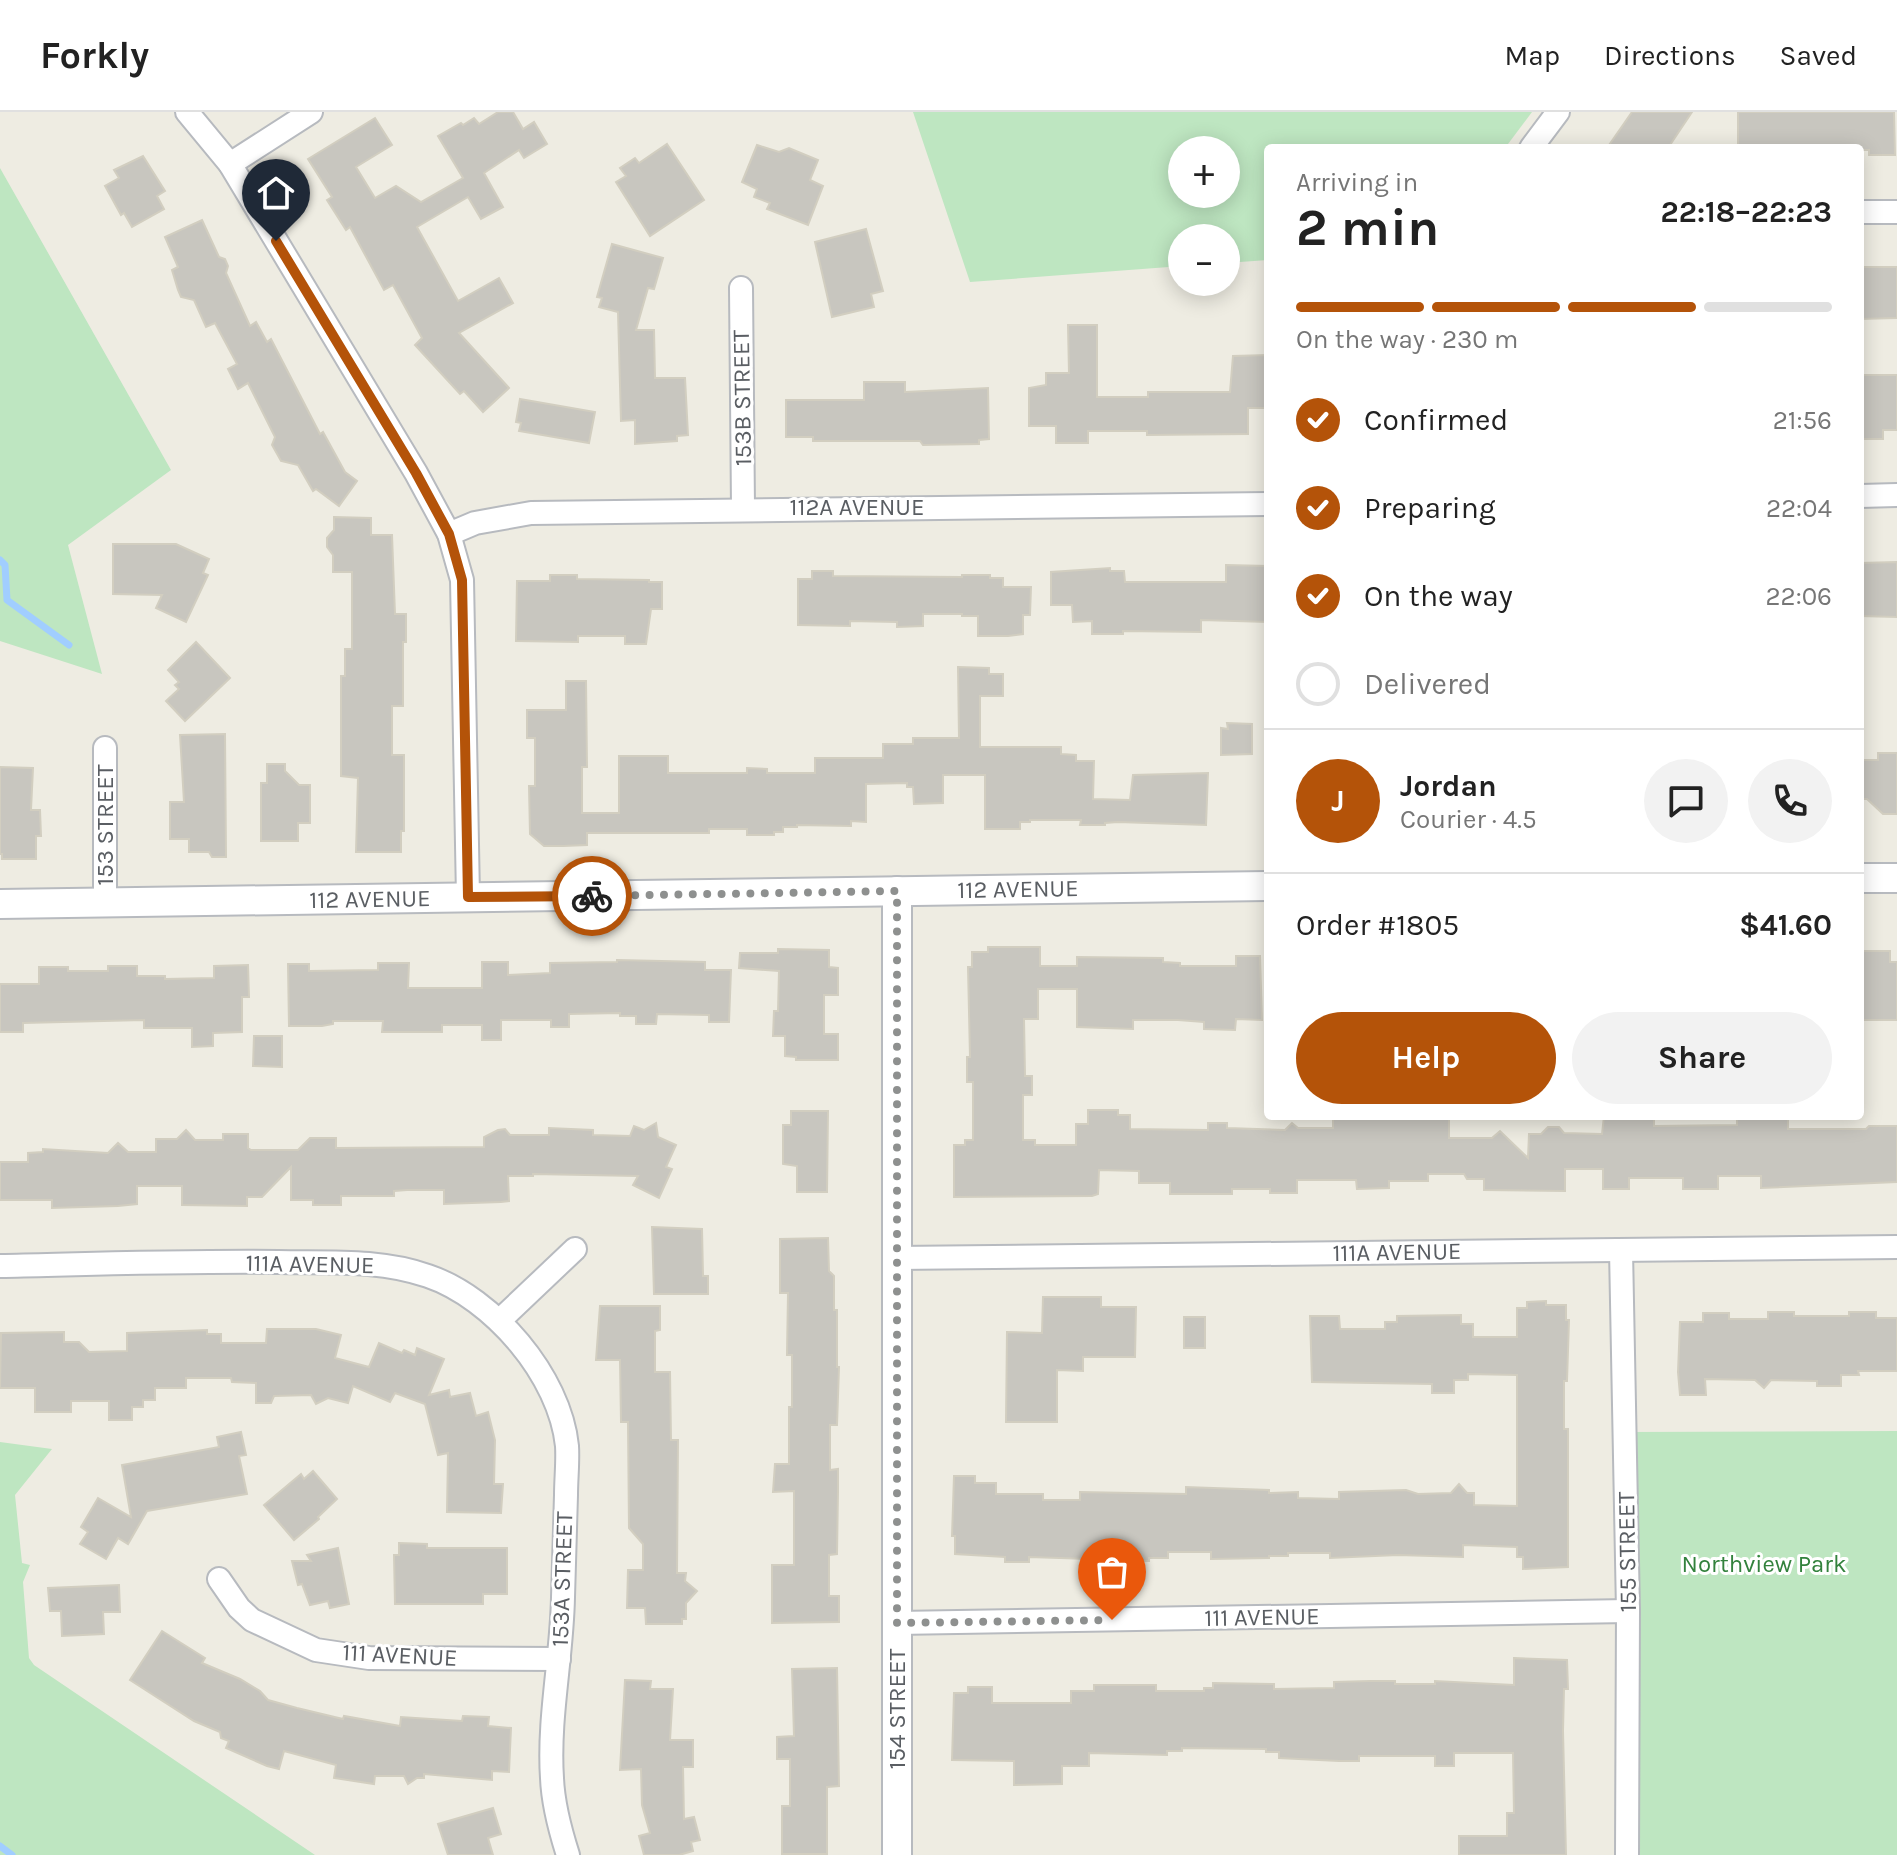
<!DOCTYPE html>
<meta charset="utf-8">
<style>
body{margin:0;font-family:Karla,sans-serif;background:#f2f2f2;color:#222;height:100vh;display:flex;flex-direction:column;font-size:30px;white-space:nowrap}
*{box-sizing:border-box;margin:0}
p{font-size:26px;color:#767676}
.icon{flex:none;width:44px;height:44px;fill:none;stroke:currentColor;stroke-width:2;stroke-linecap:round;stroke-linejoin:round}
.map{position:relative;flex:1;overflow:hidden}
.side{position:absolute;left:1264px;top:32px;width:600px;height:976px;display:flex;flex-direction:column;background:#fff;border-radius:8px;box-shadow:0 4px 20px #0003}
.side>*{flex:none}
.buttons{position:absolute;left:1168px;top:24px;display:grid;gap:16px}
.buttons a{display:grid;place-items:center;width:72px;height:72px;border-radius:50%;background:#fff;box-shadow:0 4px 20px #0003;font-size:40px}
.pin{position:absolute;display:grid;place-items:center;width:68px;height:68px;color:#fff;margin:-82px -34px;border-radius:50% 50% 50% 0;rotate:-45deg;box-shadow:0 0 8px #0007}
.pin .icon{rotate:45deg}
.courier{position:absolute;display:grid;place-items:center;width:80px;height:80px;margin:-40px;border:6px solid #b45309;border-radius:50%;background:#fff;color:#222;box-shadow:0 2px 10px #0007}
.head em{font-style:normal;font-weight:700}
.head div{display:flex;flex-direction:column-reverse}
.head{display:flex;align-items:center;justify-content:space-between;height:136px;padding:0 32px}
h1{font-size:52px;font-weight:700;line-height:60px}
.bar{display:grid;grid-template-columns:repeat(4,1fr);gap:12px 8px;align-content:center;height:96px;padding:0 32px}
.bar i{height:10px;border-radius:6px;background:#e0e0e0}
.bar .active{background:#b45309}
.bar p{grid-column:span 4}
.line{display:flex;align-items:center;gap:20px;padding:0 32px;border-top:2px solid #e0e0e0}
.line div{flex:1}
.round{display:grid;place-items:center;flex:none;width:84px;height:84px;border-radius:42px;background:#f2f2f2}
ol{padding:0 32px;list-style:none}
li{display:flex;align-items:center;gap:24px;height:88px}
li p{margin-inline-start:auto}
li .icon{padding:8px;border-radius:50%;background:#b45309;color:#fff;stroke-width:4}
li:last-child{color:#767676}
li i{width:44px;height:44px;border:4px solid #e0e0e0;border-radius:50%}
.action{display:flex;gap:16px;margin-top:auto;padding:16px 32px}
.action a{flex:1;height:92px;border-radius:48px;background:#b45309;color:#fff;font-size:32px;font-weight:700;line-height:92px;text-align:center}
.action a+a{background:#f2f2f2;color:#222}
header{display:flex;align-items:center;gap:48px;box-sizing:border-box;height:112px;padding:0 40px;background:#fff;border-bottom:2px solid #e0e0e0}
header strong{font-size:38px}
nav{display:flex;gap:44px;margin-inline-start:auto;font-size:28px}
.map>svg:first-child{display:block}
.green{fill:#bee6c1;fill-rule:evenodd}
.lines{fill:none;stroke-linecap:round;stroke-linejoin:round}
.stream{stroke:#a1ceff;stroke-width:7}
.building{fill:#c8c6bf;stroke:#d2cec0;stroke-width:2}
.minor-casing{stroke:#b7babf;stroke-width:26}
.tertiary-casing{stroke:#b7babf;stroke-width:32}
.minor{stroke:#fff;stroke-width:22}
.tertiary{stroke:#fff;stroke-width:28}
.done{stroke:#8e908f;stroke-width:8;stroke-dasharray:0 14.4}
.route{stroke:#b45309;stroke-width:10}
.labels{text-anchor:middle;dominant-baseline:central;stroke-width:6;stroke-linejoin:round;paint-order:stroke}
.street-label{font-size:24px;fill:#5a5e63;stroke:#fff}
.park-label{font-size:24px;fill:#33823d;stroke:#fff}
</style>
<header>
<strong>Forkly</strong>
<nav><a>Map</a><a>Directions</a><a>Saved</a></nav>
</header>
<div class="map">
<svg width="1897" height="1743" viewBox="0 0 1897 1743">
<rect width="100%" height="100%" fill="#eeece2"/>
<g class="green">
<path d="M913 0H1532L1505 36H1268V148L1226 151V126H1182V154L970 170ZM1182 38H1226V82H1182Z"/>
<polygon points="0,56 171,358 68,433 102,562 0,529"/>
<polygon points="1897,1319 1897,1743 1637,1743 1629,1320"/>
<polygon points="0,1330 52,1337 15,1383 22,1451 30,1453 23,1470 29,1546 34,1553 315,1743 0,1743"/>
</g>
<g class="lines">
<g class="stream">
<polyline points="0,448 5,453 7,488 69,533"/>
<polyline points="0,1734 12,1743"/>
</g>
</g>
<g class="building">
<polygon points="498,0 513,0 523,17 534,10 547,32 524,46 519,38 484,61 503,95 481,107 468,85 417,115 458,189 499,166 513,191 459,221 509,276 483,300 464,279 460,282 415,233 422,226 393,173 384,178 350,115 346,118 327,88 332,85 308,47 375,6 392,33 356,55 375,86 396,74 421,90 463,66 438,24 461,11 463,13 474,6 479,12"/>
<polygon points="1632,0 1692,0 1668,36 1607,36"/>
<polygon points="1738,0 1894,0 1895,43 1869,43 1869,38 1860,38 1860,36 1738,36"/>
<polygon points="667,32 704,88 650,124 616,70 626,64 620,56 635,46 639,51"/>
<polygon points="757,33 779,40 789,36 818,48 810,68 823,74 808,113 767,97 770,91 754,85 757,77 742,70"/>
<polygon points="143,44 165,79 157,84 164,97 132,115 124,101 121,103 105,74 119,66 114,58"/>
<polygon points="202,108 219,145 225,147 228,154 226,161 250,214 256,210 267,230 271,227 320,322 323,320 345,360 357,369 339,394 316,377 313,379 298,353 281,349 272,333 275,325 248,271 238,277 228,257 237,252 215,211 206,215 194,188 181,185 178,178 172,158 178,155 165,125"/>
<polygon points="866,117 883,179 871,182 874,195 832,205 815,130"/>
<polygon points="612,132 663,146 654,177 648,176 636,218 654,218 655,266 685,266 688,323 677,324 677,329 635,332 635,308 621,309 618,200 599,195 602,186 597,185"/>
<polygon points="1860,155 1897,155 1897,206 1860,207"/>
<polygon points="1068,213 1097,213 1097,285 1148,285 1148,280 1230,280 1233,244 1268,243 1268,296 1248,296 1248,322 1147,323 1147,319 1088,319 1088,331 1056,331 1056,314 1029,314 1029,276 1046,273 1046,261 1069,261"/>
<polygon points="1860,263 1897,263 1897,318 1883,318 1883,327 1860,327"/>
<polygon points="864,270 905,270 905,280 988,276 989,327 979,328 979,332 923,333 920,329 813,329 813,325 786,325 786,288 864,288"/>
<polygon points="520,287 595,300 589,331 519,319 521,311 516,310"/>
<polygon points="334,405 371,406 371,423 392,423 395,502 406,502 406,530 403,530 403,594 392,594 392,643 404,643 404,719 401,719 401,740 356,740 358,666 341,664 341,564 345,564 345,537 352,537 352,460 333,460 333,443 327,435 327,426 334,418"/>
<polygon points="113,432 176,432 209,447 203,461 208,463 186,510 156,496 162,483 113,482"/>
<polygon points="1897,450 1897,505 1860,504 1860,451"/>
<polygon points="1226,453 1268,454 1268,510 1201,508 1201,520 1123,519 1123,522 1092,522 1092,509 1073,510 1072,493 1051,493 1051,460 1110,456 1110,459 1124,459 1125,470 1226,470"/>
<polygon points="812,459 833,459 833,464 962,465 962,463 990,463 990,466 1003,466 1003,475 1031,475 1030,503 1023,503 1023,522 1008,524 978,524 978,504 962,504 962,502 923,502 923,514 897,515 897,510 850,509 850,514 798,513 798,467 812,467"/>
<polygon points="550,463 577,463 577,467 649,468 649,470 662,470 662,497 651,497 646,532 625,532 625,524 578,524 578,530 516,529 517,469 550,469"/>
<polygon points="196,530 230,566 185,609 166,589 179,577 175,573 179,570 168,558"/>
<polygon points="958,555 989,556 989,562 1003,562 1003,584 980,584 980,635 1061,635 1061,642 1076,643 1076,649 1094,649 1093,687 1130,688 1133,663 1208,661 1206,713 1118,710 1105,711 1105,713 1080,713 1081,708 1030,708 1030,710 1020,710 1020,717 985,717 985,663 943,663 943,691 914,692 913,675 907,675 907,671 866,672 866,710 851,709 851,714 797,713 797,715 783,715 783,720 774,720 774,723 747,723 747,717 709,717 709,721 587,721 587,733 563,734 544,734 530,722 529,674 535,674 535,626 527,626 527,598 566,598 566,569 586,569 587,655 582,655 582,701 619,701 619,644 668,644 668,661 747,661 747,656 767,657 767,661 815,661 815,646 883,646 883,632 913,632 913,626 959,626"/>
<polygon points="1227,611 1252,612 1252,642 1221,643 1221,616 1228,617"/>
<polygon points="225,622 226,745 212,745 209,740 189,740 189,727 170,727 170,690 184,690 180,623"/>
<polygon points="1878,641 1897,641 1897,702 1883,702 1867,687 1860,687 1860,648 1878,648"/>
<polygon points="267,652 285,652 285,659 299,673 310,673 310,711 298,711 298,729 261,729 261,671 267,671"/>
<polygon points="0,655 33,656 31,698 40,698 41,724 36,724 36,747 2,747 2,742 0,742"/>
<polygon points="988,835 1040,835 1040,854 1077,854 1077,845 1163,846 1163,850 1180,851 1180,854 1236,854 1236,844 1260,844 1262,908 1236,907 1235,918 1204,917 1204,910 1178,908 1133,908 1133,917 1077,915 1077,877 1038,877 1038,907 1024,907 1025,964 1032,964 1032,983 1023,983 1023,1028 1035,1028 1035,1033 1076,1033 1076,1012 1088,1012 1088,998 1118,998 1118,1003 1130,1003 1130,1017 1208,1018 1208,1011 1227,1011 1227,1016 1285,1018 1292,1011 1298,1016 1333,1016 1333,1004 1449,1005 1449,1026 1492,1026 1500,1019 1528,1046 1529,1022 1541,1022 1548,1015 1559,1015 1564,1021 1602,1022 1604,1004 1654,1004 1654,1014 1737,1013 1737,1004 1788,1004 1788,1017 1866,1017 1869,1014 1897,1014 1897,1070 1761,1076 1761,1064 1718,1064 1718,1077 1683,1077 1683,1066 1629,1066 1629,1077 1603,1077 1603,1057 1565,1057 1565,1079 1484,1078 1484,1067 1467,1067 1464,1062 1428,1062 1428,1069 1389,1069 1389,1076 1357,1077 1356,1068 1297,1068 1297,1081 1270,1081 1270,1077 1232,1077 1232,1082 1170,1082 1170,1071 1139,1071 1139,1059 1099,1058 1098,1082 1092,1084 954,1085 954,1033 965,1033 965,1028 973,1028 973,970 967,970 967,945 970,945 968,855 972,855 972,840 988,840"/>
<polygon points="778,837 829,838 829,855 838,856 838,883 824,883 824,922 838,922 838,948 796,948 796,945 785,944 785,924 773,924 774,899 778,899 779,859 739,856 740,841 778,841"/>
<polygon points="1863,839 1890,839 1890,850 1897,850 1897,908 1863,908"/>
<polygon points="617,848 705,850 705,858 731,858 729,910 709,910 709,903 657,902 656,912 636,912 636,904 620,904 620,901 569,902 569,915 551,915 551,908 501,908 501,928 482,928 482,913 442,913 442,920 382,920 383,909 333,909 333,912 322,914 289,914 288,852 309,852 309,859 378,858 378,851 409,851 408,876 482,876 482,850 508,850 508,863 550,861 550,851 617,850"/>
<polygon points="248,853 249,885 242,885 242,920 213,921 213,934 192,935 192,916 144,916 144,908 23,911 23,920 0,920 0,872 39,872 39,855 68,855 68,859 108,859 108,854 137,854 137,864 165,864 165,867 214,866 214,854"/>
<polygon points="254,924 282,924 282,955 253,954"/>
<polygon points="791,999 828,999 827,1080 797,1080 797,1054 783,1052 783,1013 791,1013"/>
<polygon points="656,1011 658,1025 676,1033 666,1055 672,1057 659,1086 633,1073 638,1064 533,1062 533,1064 508,1064 509,1089 501,1090 444,1092 444,1078 407,1078 394,1079 394,1084 341,1084 341,1093 313,1093 313,1088 291,1088 291,1055 262,1085 247,1085 247,1094 182,1093 182,1074 137,1074 137,1092 118,1094 52,1096 52,1088 0,1088 0,1050 28,1050 28,1041 43,1040 43,1037 108,1041 118,1031 128,1040 156,1040 156,1027 177,1027 186,1018 195,1028 223,1028 223,1022 248,1022 248,1036 251,1038 298,1038 310,1026 336,1026 336,1036 484,1035 484,1025 498,1018 505,1017 510,1023 549,1023 549,1016 593,1018 593,1023 630,1024 634,1014 644,1018"/>
<polygon points="652,1115 702,1117 703,1164 708,1164 708,1182 654,1182"/>
<polygon points="828,1126 829,1159 834,1164 834,1198 837,1198 837,1255 839,1255 837,1313 830,1313 830,1358 838,1357 838,1379 837,1442 829,1443 829,1484 839,1484 839,1510 772,1511 772,1453 794,1453 794,1379 773,1380 775,1352 789,1352 789,1295 792,1295 792,1243 787,1243 788,1181 780,1181 780,1127"/>
<polygon points="1043,1185 1101,1185 1101,1195 1136,1195 1135,1245 1083,1245 1083,1259 1057,1258 1057,1310 1006,1310 1007,1220 1042,1221"/>
<polygon points="1546,1189 1546,1193 1566,1193 1566,1208 1569,1208 1567,1269 1564,1269 1564,1317 1568,1317 1568,1455 1523,1457 1523,1445 1517,1445 1517,1435 1463,1433 1463,1445 1398,1443 1330,1446 1330,1441 1288,1441 1288,1444 1269,1444 1269,1446 1211,1447 1211,1440 1168,1440 1168,1446 1149,1446 1149,1449 1029,1445 1029,1450 1005,1450 1005,1445 955,1442 955,1424 952,1424 954,1364 975,1364 975,1371 996,1371 996,1382 1043,1382 1043,1388 1080,1388 1080,1380 1186,1382 1186,1375 1269,1378 1269,1381 1298,1380 1298,1386 1339,1387 1339,1380 1406,1378 1418,1382 1451,1381 1459,1372 1467,1381 1474,1381 1474,1393 1517,1394 1517,1263 1468,1262 1468,1268 1454,1268 1454,1281 1432,1281 1432,1272 1312,1270 1310,1204 1339,1204 1340,1217 1385,1217 1385,1210 1397,1210 1397,1204 1461,1203 1461,1212 1473,1212 1473,1225 1517,1225 1517,1196 1527,1196 1527,1190"/>
<polygon points="600,1194 660,1194 660,1218 655,1219 655,1260 670,1260 671,1328 678,1328 677,1461 686,1461 685,1469 697,1479 686,1491 686,1507 682,1507 682,1512 646,1512 645,1496 627,1496 628,1458 643,1458 643,1432 629,1416 628,1310 621,1310 620,1248 596,1248"/>
<polygon points="1768,1200 1794,1200 1794,1204 1849,1204 1849,1200 1876,1200 1876,1206 1897,1206 1897,1259 1858,1259 1859,1263 1841,1263 1841,1274 1817,1274 1817,1269 1771,1268 1764,1276 1755,1268 1705,1267 1706,1283 1680,1283 1678,1260 1680,1210 1703,1210 1703,1201 1729,1201 1729,1207 1768,1207"/>
<rect x="1184" y="1205" width="21" height="31"/>
<polygon points="267,1217 316,1217 341,1223 335,1246 369,1255 379,1231 402,1241 404,1238 415,1243 417,1236 444,1247 429,1283 449,1278 450,1285 470,1281 476,1304 488,1300 495,1328 494,1372 503,1372 501,1401 447,1400 448,1341 438,1343 425,1292 395,1281 390,1290 353,1274 348,1291 328,1286 316,1292 311,1283 274,1284 271,1291 256,1291 256,1271 232,1270 231,1266 186,1266 186,1276 155,1276 155,1288 143,1288 143,1295 132,1295 132,1308 109,1308 109,1289 71,1289 71,1300 35,1300 35,1276 0,1276 1,1221 64,1220 64,1230 79,1230 89,1240 127,1239 127,1221 207,1218 207,1222 221,1222 221,1231 266,1231"/>
<polygon points="241,1320 246,1343 239,1344 247,1382 147,1399 128,1432 118,1426 106,1447 80,1432 88,1420 81,1415 98,1386 131,1405 122,1353 219,1335 217,1325"/>
<polygon points="313,1359 337,1387 318,1405 319,1407 294,1428 264,1393 301,1362 304,1367"/>
<polygon points="399,1431 427,1432 427,1436 507,1436 507,1482 483,1482 483,1492 395,1492 394,1443 399,1443"/>
<polygon points="338,1436 349,1492 330,1496 328,1489 310,1493 302,1472 298,1473 292,1449 311,1449 307,1443"/>
<polygon points="119,1473 120,1500 103,1500 104,1522 62,1524 61,1499 50,1499 48,1476"/>
<polygon points="162,1519 205,1546 202,1551 240,1567 260,1579 268,1588 297,1596 343,1607 344,1604 400,1614 401,1605 462,1609 463,1604 489,1605 488,1614 511,1616 509,1660 492,1659 492,1668 424,1662 424,1666 417,1666 408,1672 404,1664 375,1664 374,1672 334,1666 336,1653 284,1639 279,1657 267,1654 226,1636 229,1629 221,1626 220,1620 194,1609 130,1568"/>
<polygon points="1514,1546 1567,1548 1568,1577 1564,1577 1563,1619 1566,1743 1459,1743 1459,1724 1507,1724 1507,1701 1514,1701 1513,1641 1454,1641 1454,1654 1435,1654 1435,1644 1359,1644 1359,1649 1339,1649 1279,1646 1279,1640 1266,1640 1266,1637 1182,1636 1182,1639 1167,1639 1167,1643 1089,1641 1089,1654 1062,1654 1062,1672 1014,1673 1014,1649 952,1648 954,1581 968,1581 968,1575 992,1575 992,1591 1071,1591 1071,1579 1094,1579 1094,1573 1156,1573 1156,1579 1204,1579 1204,1576 1213,1576 1213,1571 1274,1572 1274,1577 1334,1576 1334,1570 1370,1569 1395,1569 1395,1572 1435,1572 1435,1569 1514,1573"/>
<polygon points="837,1556 839,1674 827,1675 827,1742 782,1742 782,1694 790,1694 790,1647 777,1647 777,1625 794,1624 792,1557"/>
<polygon points="625,1568 651,1569 650,1577 673,1577 670,1628 693,1628 693,1655 683,1655 684,1707 694,1705 700,1728 691,1730 693,1739 679,1743 644,1743 639,1724 650,1721 642,1693 641,1657 620,1658"/>
<polygon points="493,1696 501,1722 488,1726 493,1743 448,1743 438,1712"/>
</g>
<g class="lines">
<defs>
<g id="minor">
<polyline points="187,0 230,52 416,361 449,422 462,468 468,785"/>
<polyline points="1531,36 1558,0"/>
<polyline points="230,52 311,0"/>
<polyline points="1860,100 1897,100"/>
<polyline points="741,176 743,396"/>
<polyline points="1860,384 1897,383"/>
<polyline points="449,422 475,411 531,401 1268,392"/>
<polyline points="105,636 105,790"/>
<polyline points="1621,1138 1628,1499 1627,1743"/>
<polyline points="896,1146 1897,1135"/>
<path d="M0 1154C93 1152 186 1149 278 1150 329 1151 380 1147 428 1164 493 1186 560 1264 567 1334 568 1350 566 1367 566 1383 565 1417 564 1451 563 1485 562 1545 548 1606 552 1666 553 1693 560 1718 568 1743"/>
<polyline points="499,1209 575,1137"/>
<polyline points="219,1467 239,1496 252,1508 316,1538 369,1546 559,1547"/>
<polyline points="897,1511 1628,1499"/>
</g>
<g id="tertiary">
<polyline points="1860,766 1897,766"/>
<polyline points="0,792 1268,774"/>
<polyline points="897,1743 897,779"/>
</g>
</defs>
<use href="#minor" class="minor-casing"/>
<use href="#tertiary" class="tertiary-casing"/>
<use href="#minor" class="minor"/>
<use href="#tertiary" class="tertiary"/>
</g>
<g class="lines">
<polyline class="done" points="592,784 897,779 897,1511 1112,1508"/>
<polyline class="route" points="276,129 416,361 449,422 462,468 468,785 592,784"/>
</g>
<g class="labels">
<g class="street-label">
<text transform="translate(742 286) rotate(-91)">153B STREET</text>
<text x="857" y="395">112A AVENUE</text>
<text transform="translate(105 713) rotate(-90)">153 STREET</text>
<text transform="translate(1018 777) rotate(-1)">112 AVENUE</text>
<text transform="translate(370 787) rotate(-1)">112 AVENUE</text>
<text transform="translate(1397 1140) rotate(-1)">111A AVENUE</text>
<text transform="translate(310 1152) rotate(1)">111A AVENUE</text>
<text transform="translate(1627 1440) rotate(-91)">155 STREET</text>
<text transform="translate(562 1467) rotate(-88)">153A STREET</text>
<text transform="translate(1262 1505) rotate(-1)">111 AVENUE</text>
<text transform="translate(400 1543) rotate(3)">111 AVENUE</text>
<text transform="translate(897 1597) rotate(-90)">154 STREET</text>
</g>
<g class="park-label">
<text x="1764" y="1452">Northview Park</text>
</g>
</g>
</svg>
<div class="buttons">
<a>+</a>
<a>−</a>
</div>
<div class="pin" style="left:1112px;top:1508px;background:#ea580c"><svg class="icon" aria-label="bag" viewBox="0 0 24 24"><path d="M5 8h14l-1 12H6zM9 8a3 3 0 0 1 6 0"/></svg></div>
<div class="pin" style="left:276px;top:129px;background:#1f2937"><svg class="icon" aria-label="home" viewBox="0 0 24 24"><path d="M3 11l9-7 9 7M6 9v11h12V9"/></svg></div>
<div class="courier" style="left:592px;top:784px"><svg class="icon" aria-label="bike" viewBox="0 0 24 24"><circle cx="6" cy="16" r="4"/><circle cx="18" cy="16" r="4"/><path d="M6 16l4-8h5l3 8M10 8l3 8H6M13 5h3"/></svg></div>
<section class="side">
<div class="head"><div><h1>2 min</h1><p>Arriving in</p></div><em>22:18–22:23</em></div>
<div class="bar"><i class="active"></i><i class="active"></i><i class="active"></i><i></i><p>On the way · 230 m</p></div>
<ol>
<li><svg class="icon" aria-label="check" viewBox="0 0 24 24"><path d="M5 12l5 5 9-10"/></svg>Confirmed<p>21:56</p></li>
<li><svg class="icon" aria-label="check" viewBox="0 0 24 24"><path d="M5 12l5 5 9-10"/></svg>Preparing<p>22:04</p></li>
<li><svg class="icon" aria-label="check" viewBox="0 0 24 24"><path d="M5 12l5 5 9-10"/></svg>On the way<p>22:06</p></li>
<li><i></i>Delivered</li>
</ol>
<div class="line" style="height:144px"><b class="round" style="background:#b45309;color:#fff">J</b><div><b>Jordan</b><p>Courier · 4.5</p></div><a class="round"><svg class="icon" aria-label="chat" viewBox="0 0 24 24"><path d="M4 5h16v11H9l-5 4z"/></svg></a><a class="round"><svg class="icon" aria-label="phone" viewBox="0 0 24 24"><path d="M5 4h4l2 5-3 2q2 4 5 5l2-3 5 2v4C11 20 4 13 5 4z"/></svg></a></div>
<div class="line" style="height:104px"><div>Order #1805</div><b>$41.60</b></div>
<div class="action"><a>Help</a><a>Share</a></div>
</section>
</div>
